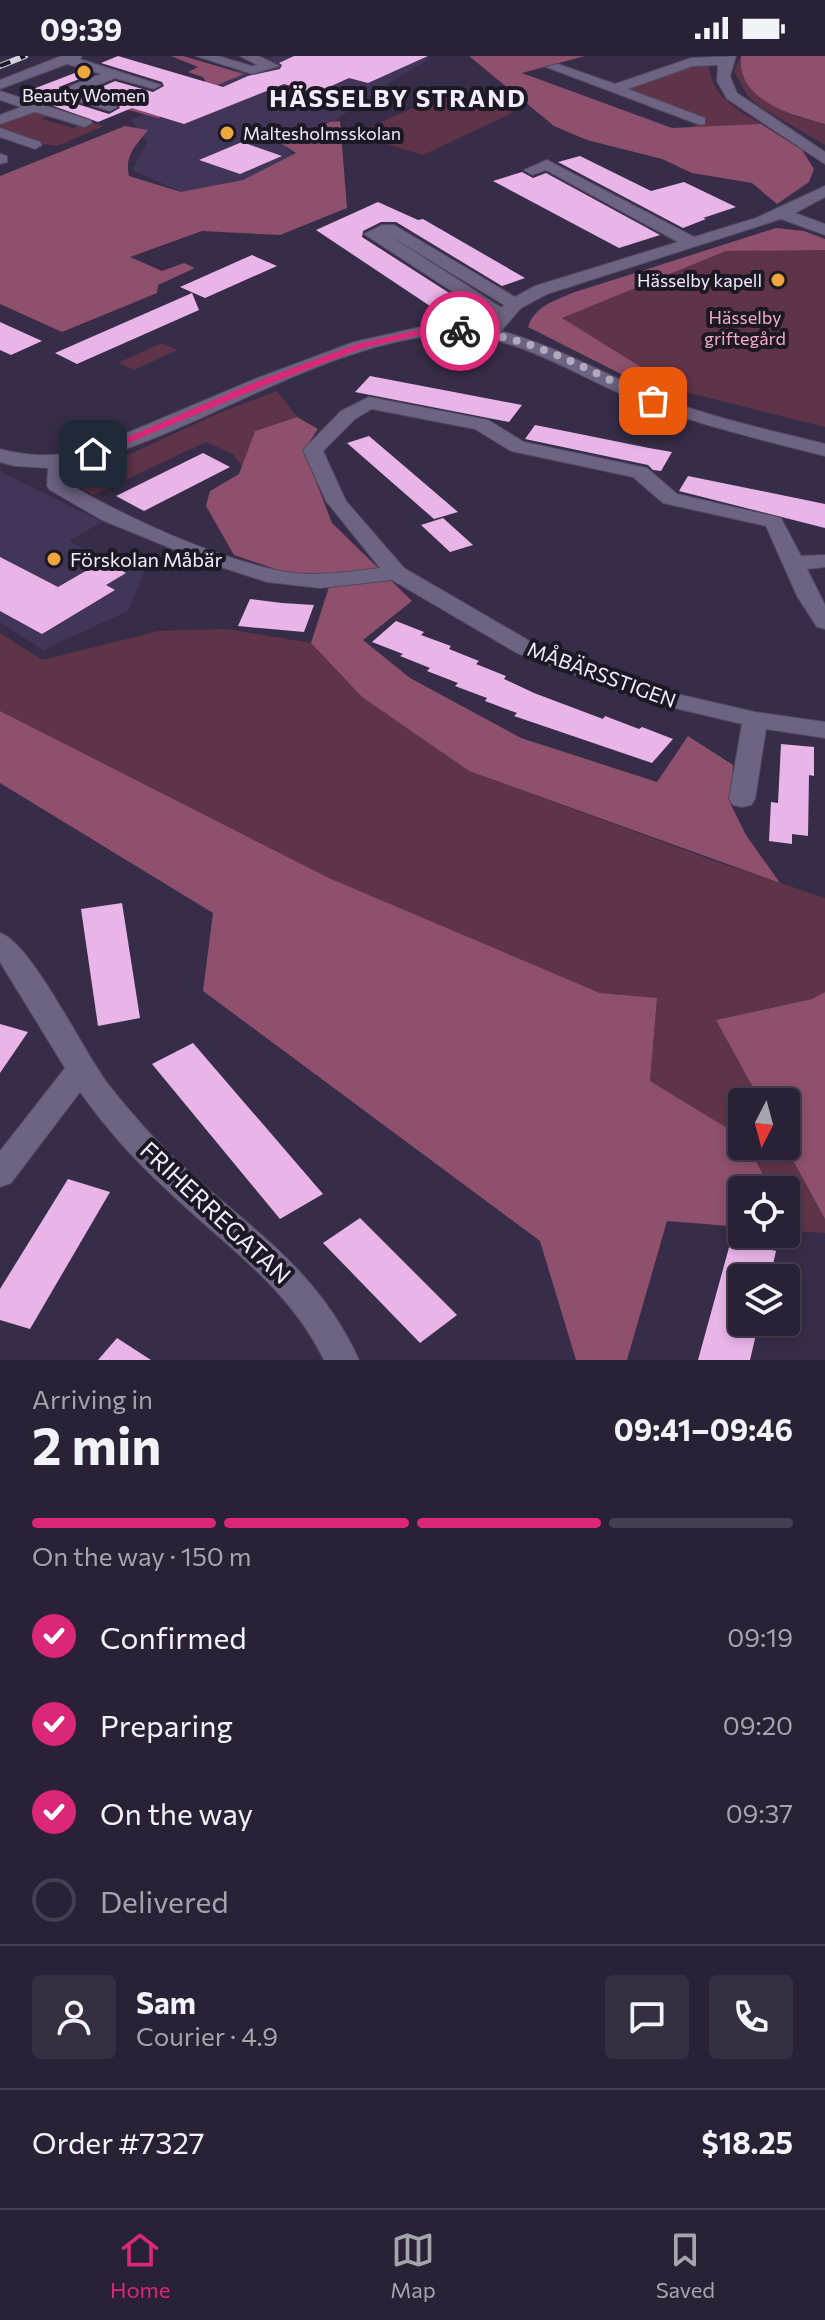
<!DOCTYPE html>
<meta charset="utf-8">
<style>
body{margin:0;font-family:Commissioner,sans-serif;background:#352f42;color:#f1f3f6;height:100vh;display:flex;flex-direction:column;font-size:30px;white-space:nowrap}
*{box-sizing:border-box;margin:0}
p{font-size:26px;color:#a5a4ad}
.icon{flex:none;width:44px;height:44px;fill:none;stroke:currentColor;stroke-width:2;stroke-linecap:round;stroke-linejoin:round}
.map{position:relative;height:1304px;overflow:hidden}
.side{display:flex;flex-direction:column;background:#292236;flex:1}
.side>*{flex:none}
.needle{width:52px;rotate:186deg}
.controls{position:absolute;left:728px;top:1032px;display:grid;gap:16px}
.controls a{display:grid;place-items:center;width:72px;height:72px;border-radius:8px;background:#292236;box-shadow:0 4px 12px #0003,0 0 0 2px #453f51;font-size:40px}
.pin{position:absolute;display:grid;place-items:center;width:68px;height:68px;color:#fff;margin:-34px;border-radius:16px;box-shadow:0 4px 12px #0006}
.courier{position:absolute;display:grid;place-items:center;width:80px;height:80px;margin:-40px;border:6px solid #db2777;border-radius:50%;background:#fff;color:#222;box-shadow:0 2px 10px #0007}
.overview em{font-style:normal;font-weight:700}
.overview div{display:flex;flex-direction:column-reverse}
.overview{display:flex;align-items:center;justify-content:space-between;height:136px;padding:0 32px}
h1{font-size:52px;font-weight:700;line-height:60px}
.bar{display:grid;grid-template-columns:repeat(4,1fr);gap:12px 8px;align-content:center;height:96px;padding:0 32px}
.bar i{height:10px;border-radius:6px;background:#453f51}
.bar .on{background:#db2777}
.bar p{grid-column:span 4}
.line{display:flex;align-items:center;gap:20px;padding:0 32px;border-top:2px solid #453f51}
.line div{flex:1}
.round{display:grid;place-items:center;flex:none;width:84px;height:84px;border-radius:8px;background:#352f42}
ol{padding:0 32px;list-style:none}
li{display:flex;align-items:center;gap:24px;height:88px}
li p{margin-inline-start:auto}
li .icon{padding:8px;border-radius:50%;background:#db2777;color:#fff;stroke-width:4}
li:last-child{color:#a5a4ad}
li i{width:44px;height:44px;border:4px solid #453f51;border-radius:50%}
.status{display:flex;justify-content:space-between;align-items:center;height:56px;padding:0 40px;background:#292236;direction:ltr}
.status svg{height:22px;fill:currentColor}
.tab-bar{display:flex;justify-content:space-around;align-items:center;height:112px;border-top:2px solid #453f51;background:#292236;font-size:22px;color:#a5a4ad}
.tab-bar a{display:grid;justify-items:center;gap:4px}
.tab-bar .on{color:#db2777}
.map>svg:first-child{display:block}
.built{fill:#423658}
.green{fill:#603448}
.forest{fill:#8e506c}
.building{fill:#e9b5e9}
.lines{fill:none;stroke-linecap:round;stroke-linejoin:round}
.minor-casing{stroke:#514960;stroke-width:2}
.minor{fill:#6d6382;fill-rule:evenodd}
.rail-casing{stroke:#d6cfe2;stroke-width:6}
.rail{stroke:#1c1824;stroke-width:4;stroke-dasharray:11;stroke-linecap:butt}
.route{fill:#db2777}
.done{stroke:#b1a9be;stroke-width:8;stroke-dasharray:0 14.4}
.poi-dot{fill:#f0a63e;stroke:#1c1824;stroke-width:3}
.labels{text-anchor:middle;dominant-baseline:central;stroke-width:8;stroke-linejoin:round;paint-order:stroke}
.far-poi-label{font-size:18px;fill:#f2ecfe;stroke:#1c1824}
.far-park-label{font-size:18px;fill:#f6abca;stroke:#1c1824}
.poi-label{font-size:20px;fill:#f2ecfe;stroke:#1c1824;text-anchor:start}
.street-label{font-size:20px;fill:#f2ecfe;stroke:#1c1824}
.far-district-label{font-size:24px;font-weight:bold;letter-spacing:2px;fill:#f2ecfe;stroke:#1c1824}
.near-street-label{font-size:24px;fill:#f2ecfe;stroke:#1c1824}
</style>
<div class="status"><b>09:39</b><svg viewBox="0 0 49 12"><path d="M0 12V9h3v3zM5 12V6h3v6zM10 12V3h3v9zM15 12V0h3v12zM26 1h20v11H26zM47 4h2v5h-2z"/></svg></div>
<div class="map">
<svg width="825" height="1304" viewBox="0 0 825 1304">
<rect width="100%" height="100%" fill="#372d48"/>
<g class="built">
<polygon points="275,0 431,2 379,33 332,67 285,92 307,108 224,155 132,114 147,86 131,64"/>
<polygon points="0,415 102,466 69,485 116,507 128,500 147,508 128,555 43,594 0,566"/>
</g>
<g class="green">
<polygon points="740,2 743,22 797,61 825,68 825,89 759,50 747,39 734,15"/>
<path d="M690 8H709C710 40 735 52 761 68L686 73 705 65 634 39 626 31Z"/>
<polygon points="447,37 514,56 423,99 354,78"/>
<polygon points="31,55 51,58 42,63 73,72 88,66 104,70 57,90 37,87 0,74 0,67"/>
<polygon points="786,193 825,194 825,371 678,334 561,262 726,195"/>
<polygon points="162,287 177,294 134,314 118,307"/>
<polygon points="277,335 297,361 255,375 242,410 233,398 206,386 93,439 73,426 73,420 83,413 113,406 221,356"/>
<polygon points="226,573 311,587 362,641 469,715 712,804 825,842 825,936 812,943 717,964 761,1046 742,1046 742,1081 650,1025 657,942 600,937 329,822 0,655 0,577 42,604 159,575"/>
<polygon points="748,1090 785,1090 825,1163 825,1177 793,1175 786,1161 786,1134 771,1134"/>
</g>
<g class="forest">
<polygon points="171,0 183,0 244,18 215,30 226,34 158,62 118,51 207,28 203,21 188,16 198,11"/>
<polygon points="469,0 585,0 522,17 672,72 761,68 802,94 814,113 809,126 777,148 752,127 692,117 662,103 587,84 554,70"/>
<path d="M741 0H825V68C791 59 736 44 741 0Z"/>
<path d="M340 65 347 152 280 179 202 175 130 201 162 215 184 207 195 212 158 229 157 237 62 276 0 248V120L125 70 148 74C136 89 124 100 129 120L181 136 243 124 296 97 282 88 330 66Z"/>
<path d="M776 172 804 175 825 183V194L726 195 562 262 678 334 623 319 528 271C535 250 554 245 572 237Z"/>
<polygon points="297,361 318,373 304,394 332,467 412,545 363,584 410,622 521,682 657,726 688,680 733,709 731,749 746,779 780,827 469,715 362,641 311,587 329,531 234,499 206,450 210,435 239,418 255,375"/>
<polygon points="0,655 329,822 600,937 657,942 650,1025 742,1081 742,1090 748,1090 771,1134 742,1134 742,1171 667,1165 627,1304 576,1304 540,1185 203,935 213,857 0,727"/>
<polygon points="825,936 825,1163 785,1090 786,1046 761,1046 716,964 812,943"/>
</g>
<g class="building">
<polygon points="118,0 223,31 248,20 280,13 282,9 279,7 294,0 428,0 368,27 349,22 316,37 284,28 184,68 132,52 98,66 20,38 80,15 92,18 59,31 58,42 109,58 120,52 118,46 88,37 115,25 153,36 164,30 162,26 101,7"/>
<polygon points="242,86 282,100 240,118 199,104"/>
<polygon points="580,100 651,135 684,126 736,151 703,162 706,163 683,172 558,106"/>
<polygon points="522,116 533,122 546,117 660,179 619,192 493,125"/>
<polygon points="378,146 418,164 423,163 525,222 502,230 396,166 381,166 363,175 362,181 457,242 430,250 316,174"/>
<polygon points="252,199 277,210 205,242 180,231"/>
<polygon points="192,237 199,254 77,308 55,297"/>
<polygon points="0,266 42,285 11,299 0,294"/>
<polygon points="370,320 522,349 509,366 355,336"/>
<polygon points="535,369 649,392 672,396 661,415 653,414 648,409 525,383"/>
<polygon points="369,380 458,456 434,463 347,387"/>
<polygon points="203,397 230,411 144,455 116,440"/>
<polygon points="688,420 825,448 825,472 679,435"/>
<polygon points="443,462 473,489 450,496 421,469"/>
<polygon points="0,501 58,531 103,505 126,517 106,529 115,534 42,578 0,555"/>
<polygon points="250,543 282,547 314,549 304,576 238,570"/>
<polygon points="396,565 424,576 421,579 451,590 449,593 479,605 476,608 506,620 504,623 534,637 603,663 605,660 639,673 642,671 673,683 652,707 514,660 517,657 485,645 487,642 455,630 458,627 427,615 430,612 400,600 403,598 372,586"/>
<polygon points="781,688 814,691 814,720 809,719 808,780 792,778 792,788 769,785 771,746 778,747"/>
<polygon points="122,847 140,962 98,970 81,853"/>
<polygon points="0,968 28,976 0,1017"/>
<polygon points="193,987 323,1138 280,1163 152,1008"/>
<polygon points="68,1123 110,1136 30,1273 0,1264 0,1233"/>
<polygon points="360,1162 457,1259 420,1287 323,1187"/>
<polygon points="736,1166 742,1167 742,1185 776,1195 770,1222 742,1222 742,1266 759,1266 750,1304 698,1304"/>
<polygon points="117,1282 151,1304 98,1304"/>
</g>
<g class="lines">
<defs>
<g id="minor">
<polygon points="61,0 82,0 80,3 161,29 154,33 115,22 79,37 115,48 117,51 110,55 60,40 60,34 101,18 67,8 0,33 0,24"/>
<polygon points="196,0 218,0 252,10 257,9 240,0 259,0 279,10 252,18"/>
<polygon points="736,0 730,20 737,37 825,96 825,108 727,43 717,25 718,9 693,10 628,33 705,62 705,68 700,69 546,11 558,8 615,28 691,2"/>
<polygon points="0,35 90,64 92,67 85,71 35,56 0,68 0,59 21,51 0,44"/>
<polygon points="0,72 40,86 42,89 35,93 0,81"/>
<polygon points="0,98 7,100 7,106 0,108"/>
<path d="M547 104 694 181 756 162 825 130V141L795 157 825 168V179L781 163 547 238 521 252 501 275C557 290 606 319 659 341 712 362 770 374 825 388V400C766 385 707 371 650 350 578 324 509 268 427 280 300 299 192 381 69 410L67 427C130 463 206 498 276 514 310 522 346 516 380 512L326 445 303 394 341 355 369 341 488 364 524 386 647 412 677 438 781 462 801 500 825 499V511L807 513 825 549V573L817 571 797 540 766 470 663 447 633 421 511 395 475 373 372 353 355 363 323 395 346 445 404 512 533 587 660 634 755 656 825 666V682L766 673 755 743 751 749 742 751 733 749 729 743 742 668 645 645 517 597 392 524 320 532 267 526 202 505 102 464 50 434 47 430 48 412 15 410 0 406V393C30 401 56 401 87 394L255 323 354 286 430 269 484 271 493 262 364 178 382 169H394L515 241 535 230 678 186 546 114 532 119 524 114ZM387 178 504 249 502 252Z"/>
<path d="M0 877C31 886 84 997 108 1028 133 1060 160 1090 190 1117 259 1179 319 1217 359 1304H324C289 1231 223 1188 166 1133 134 1104 105 1071 80 1036L11 1127 0 1131V1095L65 1012 0 906Z"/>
</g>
</defs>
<use href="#minor" class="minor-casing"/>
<use href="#minor" class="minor"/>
<defs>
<polyline id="rail" points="0,10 25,0"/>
</defs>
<use href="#rail" class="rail-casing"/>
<use href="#rail" class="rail"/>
</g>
<polygon class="route" points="430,271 465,275 460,278 430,277 363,292 266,329 97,400 88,398 258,325 357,288"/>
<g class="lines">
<path class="done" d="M460 275C530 278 591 316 653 345"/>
</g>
<g class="poi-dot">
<circle cx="84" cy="16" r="8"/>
<circle cx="227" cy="77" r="8"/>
<circle cx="778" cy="224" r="8"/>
<circle cx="54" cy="503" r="8"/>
</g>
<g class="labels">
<g class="far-poi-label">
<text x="84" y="39">Beauty Women</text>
<text x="243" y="77" text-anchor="start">Maltesholmsskolan</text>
<text x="762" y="224" text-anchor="end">Hässelby kapell</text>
</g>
<g class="far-park-label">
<text x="745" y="261">Hässelby<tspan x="745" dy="21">griftegård</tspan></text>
</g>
<g class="poi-label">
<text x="70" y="503">Förskolan Måbär</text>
</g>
<g class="street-label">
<text transform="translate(602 618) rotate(20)">MÅBÄRSSTIGEN</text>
</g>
<g class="far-district-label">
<text x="398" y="41">HÄSSELBY STRAND</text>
</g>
<g class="near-street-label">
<text transform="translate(216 1156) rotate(43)">FRIHERREGATAN</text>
</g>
</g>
</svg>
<div class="controls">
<a><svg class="needle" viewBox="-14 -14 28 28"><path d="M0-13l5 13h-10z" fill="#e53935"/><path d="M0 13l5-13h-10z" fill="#a5a4ad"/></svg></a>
<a><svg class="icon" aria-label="locate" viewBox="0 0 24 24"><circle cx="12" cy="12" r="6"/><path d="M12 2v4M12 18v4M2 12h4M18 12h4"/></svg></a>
<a><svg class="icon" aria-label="layers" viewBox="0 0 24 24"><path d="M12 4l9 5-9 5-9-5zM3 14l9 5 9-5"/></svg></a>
</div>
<div class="pin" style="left:653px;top:345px;background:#ea580c"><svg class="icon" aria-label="bag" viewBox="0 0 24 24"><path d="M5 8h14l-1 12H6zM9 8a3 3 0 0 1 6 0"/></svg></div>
<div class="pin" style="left:93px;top:398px;background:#1f2937"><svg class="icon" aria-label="home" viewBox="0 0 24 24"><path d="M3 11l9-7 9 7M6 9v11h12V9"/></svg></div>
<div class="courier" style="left:460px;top:275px"><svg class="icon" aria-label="bike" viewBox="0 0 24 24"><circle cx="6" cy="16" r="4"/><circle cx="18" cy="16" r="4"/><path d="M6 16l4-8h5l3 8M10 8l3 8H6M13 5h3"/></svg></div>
</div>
<section class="side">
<div class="overview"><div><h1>2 min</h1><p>Arriving in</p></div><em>09:41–09:46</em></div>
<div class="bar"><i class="on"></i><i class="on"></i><i class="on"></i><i></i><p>On the way · 150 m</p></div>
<ol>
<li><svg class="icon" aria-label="check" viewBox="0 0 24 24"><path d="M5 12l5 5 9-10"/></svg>Confirmed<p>09:19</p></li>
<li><svg class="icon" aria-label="check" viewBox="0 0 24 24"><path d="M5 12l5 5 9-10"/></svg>Preparing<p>09:20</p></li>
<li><svg class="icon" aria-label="check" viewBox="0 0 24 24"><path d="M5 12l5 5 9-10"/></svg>On the way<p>09:37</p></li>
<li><i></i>Delivered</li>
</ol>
<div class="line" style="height:144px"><a class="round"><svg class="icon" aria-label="person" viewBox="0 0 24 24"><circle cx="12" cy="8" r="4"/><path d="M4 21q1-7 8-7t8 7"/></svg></a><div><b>Sam</b><p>Courier · 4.9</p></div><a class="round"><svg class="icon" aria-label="chat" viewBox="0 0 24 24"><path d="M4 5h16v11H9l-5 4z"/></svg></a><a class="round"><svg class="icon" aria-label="phone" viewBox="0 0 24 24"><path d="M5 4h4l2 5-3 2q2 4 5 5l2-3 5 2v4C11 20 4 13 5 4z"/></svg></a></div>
<div class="line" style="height:104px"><div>Order #7327</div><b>$18.25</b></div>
</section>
<nav class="tab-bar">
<a class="on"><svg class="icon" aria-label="home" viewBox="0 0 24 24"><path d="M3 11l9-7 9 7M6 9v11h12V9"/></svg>Home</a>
<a><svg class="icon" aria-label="map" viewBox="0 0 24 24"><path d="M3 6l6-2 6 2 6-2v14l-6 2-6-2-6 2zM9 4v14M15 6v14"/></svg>Map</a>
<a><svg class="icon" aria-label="saved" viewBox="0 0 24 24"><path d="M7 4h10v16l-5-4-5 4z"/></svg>Saved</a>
</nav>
